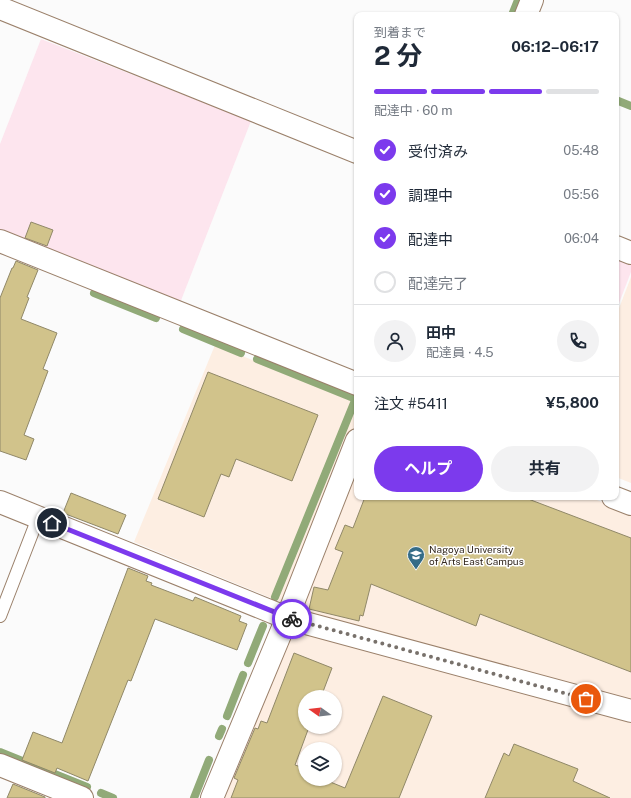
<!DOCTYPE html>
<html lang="ja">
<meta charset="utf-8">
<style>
body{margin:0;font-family:"Public Sans","Noto Sans JP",sans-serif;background:#f2f2f3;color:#1f2937;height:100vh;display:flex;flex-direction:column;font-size:15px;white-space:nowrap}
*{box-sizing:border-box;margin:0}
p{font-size:13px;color:#747a83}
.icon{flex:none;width:22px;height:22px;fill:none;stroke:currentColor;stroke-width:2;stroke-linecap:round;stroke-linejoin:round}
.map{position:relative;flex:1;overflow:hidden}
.side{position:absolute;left:354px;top:12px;width:265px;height:488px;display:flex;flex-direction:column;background:#fff;border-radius:8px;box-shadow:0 1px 3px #0004}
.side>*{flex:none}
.needle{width:26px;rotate:284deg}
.fabs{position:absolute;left:298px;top:690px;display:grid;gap:8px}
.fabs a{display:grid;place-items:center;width:44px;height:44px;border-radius:50%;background:#fff;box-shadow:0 1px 3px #0004;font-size:20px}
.pin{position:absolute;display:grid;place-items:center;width:34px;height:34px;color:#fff;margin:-17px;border:2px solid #fff;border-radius:50%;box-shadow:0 1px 4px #0007}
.courier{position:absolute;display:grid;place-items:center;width:40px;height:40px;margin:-20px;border:3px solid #7c3aed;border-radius:50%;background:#fff;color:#222;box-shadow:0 1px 5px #0007}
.head em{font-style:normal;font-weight:700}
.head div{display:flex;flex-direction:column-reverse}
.head{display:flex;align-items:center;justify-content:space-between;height:68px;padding:0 20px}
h1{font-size:26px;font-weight:700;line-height:30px}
.bar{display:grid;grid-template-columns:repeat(4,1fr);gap:6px 4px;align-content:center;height:48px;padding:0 20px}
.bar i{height:5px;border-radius:3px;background:#e0e1e3}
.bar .active{background:#7c3aed}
.bar p{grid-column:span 4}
.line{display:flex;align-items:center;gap:10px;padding:0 20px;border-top:1px solid #e0e1e3}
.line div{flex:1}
.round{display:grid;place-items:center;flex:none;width:42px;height:42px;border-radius:21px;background:#f2f2f3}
ol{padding:0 20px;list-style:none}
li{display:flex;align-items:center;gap:12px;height:44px}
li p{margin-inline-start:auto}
li .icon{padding:4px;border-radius:50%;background:#7c3aed;color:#fff;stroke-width:4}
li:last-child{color:#747a83}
li i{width:22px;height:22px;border:2px solid #e0e1e3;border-radius:50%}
.primary-button{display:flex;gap:8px;margin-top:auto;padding:8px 20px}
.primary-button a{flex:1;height:46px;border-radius:24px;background:#7c3aed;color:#fff;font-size:16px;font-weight:700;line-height:46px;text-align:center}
.primary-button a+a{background:#f2f2f3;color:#1f2937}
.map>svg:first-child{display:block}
.built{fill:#fdeee2;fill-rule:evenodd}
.green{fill:#fde5ee}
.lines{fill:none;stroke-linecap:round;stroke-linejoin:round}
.stream{stroke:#91aa78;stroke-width:8}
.building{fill:#d1c38b;stroke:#908868}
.lane-casing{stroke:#9b816b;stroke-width:14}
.street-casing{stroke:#9b816b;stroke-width:24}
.lane{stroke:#fff;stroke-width:12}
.street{stroke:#fff;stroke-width:22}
.done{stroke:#78716b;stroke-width:4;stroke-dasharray:0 7.2}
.route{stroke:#7c3aed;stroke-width:5}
.labels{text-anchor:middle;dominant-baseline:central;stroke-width:3;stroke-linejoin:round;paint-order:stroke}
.poi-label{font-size:10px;fill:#31261d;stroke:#fff;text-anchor:start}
</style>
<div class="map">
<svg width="631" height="798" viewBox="0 0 631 798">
<rect width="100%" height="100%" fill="#fbfbfb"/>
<g class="built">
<polygon points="631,277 631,483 616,477 616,316"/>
<path d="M215 345 357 402V497H589L631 513V798H222L285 643 303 633 309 614 301 597 281 602 134 542ZM305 697H335V727H305ZM305 749H335V779H305Z"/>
</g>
<g class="green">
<polygon points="41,39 251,121 180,303 0,233 0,144"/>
<polygon points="616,258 631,264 631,272 616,311"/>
</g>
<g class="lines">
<g class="stream">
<polyline points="512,15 518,0"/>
<polyline points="616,100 631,106"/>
<polyline points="94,293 156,318"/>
<polyline points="183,329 241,353"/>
<polyline points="257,359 356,399"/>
<polyline points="275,597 356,398"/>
<polyline points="248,663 263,626"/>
<polyline points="227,716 243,675"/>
<polyline points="219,736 222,729"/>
<polyline points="0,752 87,787"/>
<polyline points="101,793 113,798"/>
<polyline points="194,798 209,760"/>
</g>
</g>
<g class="building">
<polygon points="31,222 53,230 47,246 25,238"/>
<polygon points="16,261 38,270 27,297 29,298 21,319 57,333 43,369 48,371 24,435 34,439 26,460 0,451 0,298 12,268 13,268"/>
<polygon points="208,372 318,415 292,481 236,459 229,477 221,474 204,517 158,499"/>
<polygon points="71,493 126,515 118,534 63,513"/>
<polygon points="365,497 523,497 631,538 631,672 480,614 476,626 371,584 363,616 360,615 359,621 309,609 314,587 328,590 343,552 335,549 345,525 353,528"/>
<polygon points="128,568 148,576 146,581 152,583 151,585 193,601 195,597 241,616 239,621 247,624 237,650 155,619 131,681 128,680 88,781 57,768 55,773 22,760 33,732 62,743"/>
<polygon points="294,653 332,668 321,697 305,697 305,727 309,727 295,765 301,767 300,769 305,772 305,779 323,779 345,788 383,696 432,716 399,798 231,798 238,780 234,778 255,728 258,729 261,721 267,723"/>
<polygon points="514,744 578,769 573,781 610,798 485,798 504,753 509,756"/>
<polygon points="13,784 45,797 45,798 7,798"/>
</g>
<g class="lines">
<defs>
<polyline id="lane" points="0,616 38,518"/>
<g id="street">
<polyline points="0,8 357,152"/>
<polyline points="526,15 532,0"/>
<polyline points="0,241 357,384"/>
<polyline points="616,247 631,253"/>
<polyline points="613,497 631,504"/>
<polyline points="0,502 287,618 631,711"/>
<polyline points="0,765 82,798"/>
<polyline points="212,798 287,618 357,440"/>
</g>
</defs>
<use href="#lane" class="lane-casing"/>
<use href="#street" class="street-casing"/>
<use href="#lane" class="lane"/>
<use href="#street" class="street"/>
</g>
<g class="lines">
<polyline class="done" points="292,619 586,699"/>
<polyline class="route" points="52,523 292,619"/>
</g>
<defs>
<symbol id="university-pin" viewBox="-11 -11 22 30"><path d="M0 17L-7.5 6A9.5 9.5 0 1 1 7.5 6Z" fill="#356c87" stroke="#fff"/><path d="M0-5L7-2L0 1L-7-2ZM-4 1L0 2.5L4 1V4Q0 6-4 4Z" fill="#fff"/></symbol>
</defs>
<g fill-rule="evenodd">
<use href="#university-pin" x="406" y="545" width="20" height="27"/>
</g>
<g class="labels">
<g class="poi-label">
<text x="429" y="549">Nagoya University<tspan x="429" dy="12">of Arts East Campus</tspan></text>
</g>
</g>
</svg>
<div class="fabs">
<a><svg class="needle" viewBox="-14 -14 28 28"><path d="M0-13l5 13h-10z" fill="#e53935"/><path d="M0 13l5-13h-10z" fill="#747a83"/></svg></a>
<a><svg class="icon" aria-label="layers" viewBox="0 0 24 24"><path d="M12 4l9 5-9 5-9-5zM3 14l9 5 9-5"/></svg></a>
</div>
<div class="pin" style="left:586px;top:699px;background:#ea580c"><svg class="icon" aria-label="bag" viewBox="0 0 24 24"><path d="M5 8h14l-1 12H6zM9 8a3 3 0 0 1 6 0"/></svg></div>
<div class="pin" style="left:52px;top:523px;background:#1f2937"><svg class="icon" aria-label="home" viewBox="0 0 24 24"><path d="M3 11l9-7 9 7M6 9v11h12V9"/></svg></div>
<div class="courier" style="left:292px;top:619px"><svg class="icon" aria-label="bike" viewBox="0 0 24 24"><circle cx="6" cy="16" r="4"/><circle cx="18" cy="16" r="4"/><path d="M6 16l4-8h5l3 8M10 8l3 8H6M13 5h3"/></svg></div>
<section class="side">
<div class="head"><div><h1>2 分</h1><p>到着まで</p></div><em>06:12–06:17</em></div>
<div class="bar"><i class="active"></i><i class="active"></i><i class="active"></i><i></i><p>配達中 · 60 m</p></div>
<ol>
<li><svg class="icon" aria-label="check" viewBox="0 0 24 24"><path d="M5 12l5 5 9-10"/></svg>受付済み<p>05:48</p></li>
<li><svg class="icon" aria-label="check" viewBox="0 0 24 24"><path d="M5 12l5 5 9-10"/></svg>調理中<p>05:56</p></li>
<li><svg class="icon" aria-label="check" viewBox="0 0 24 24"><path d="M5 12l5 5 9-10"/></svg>配達中<p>06:04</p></li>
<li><i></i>配達完了</li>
</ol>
<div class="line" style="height:72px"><a class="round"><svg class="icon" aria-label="person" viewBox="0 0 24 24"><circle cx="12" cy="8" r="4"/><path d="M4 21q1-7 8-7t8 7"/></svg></a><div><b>田中</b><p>配達員 · 4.5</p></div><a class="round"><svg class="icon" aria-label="phone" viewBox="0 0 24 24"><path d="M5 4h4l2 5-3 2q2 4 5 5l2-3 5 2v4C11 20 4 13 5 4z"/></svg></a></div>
<div class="line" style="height:52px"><div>注文 #5411</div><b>¥5,800</b></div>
<div class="primary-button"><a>ヘルプ</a><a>共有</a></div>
</section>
</div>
